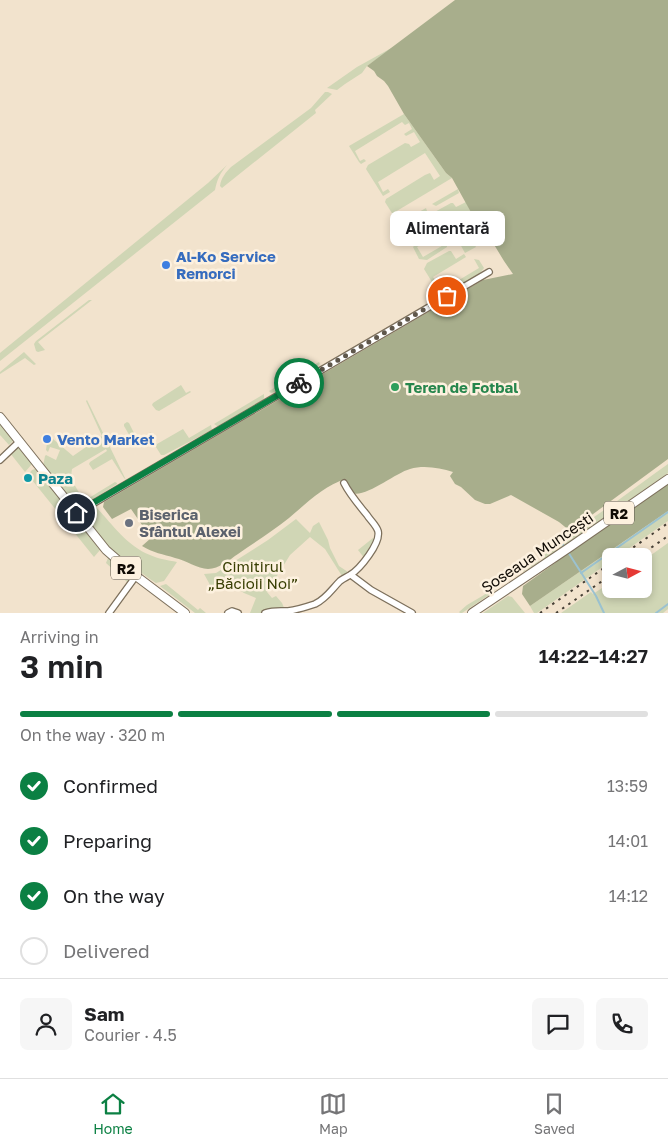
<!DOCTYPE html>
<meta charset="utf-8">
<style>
body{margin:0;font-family:"Golos Text",sans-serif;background:#f6f6f6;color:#202124;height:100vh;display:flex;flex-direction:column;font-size:19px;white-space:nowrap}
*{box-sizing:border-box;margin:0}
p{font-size:16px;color:#757577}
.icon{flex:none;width:28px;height:28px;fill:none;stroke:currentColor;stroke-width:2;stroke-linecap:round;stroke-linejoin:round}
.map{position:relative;height:613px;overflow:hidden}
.panel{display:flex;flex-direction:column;background:#fff;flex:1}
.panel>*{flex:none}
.needle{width:32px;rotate:83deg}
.fabs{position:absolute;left:602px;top:548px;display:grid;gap:10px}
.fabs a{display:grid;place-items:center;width:50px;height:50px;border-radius:8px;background:#fff;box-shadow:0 2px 8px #0003;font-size:25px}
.pin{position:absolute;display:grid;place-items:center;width:42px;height:42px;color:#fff;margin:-21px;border:2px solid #fff;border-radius:50%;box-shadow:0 1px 5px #0007}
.courier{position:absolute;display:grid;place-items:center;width:50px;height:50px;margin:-25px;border:4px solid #0b8043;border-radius:50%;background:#fff;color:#222;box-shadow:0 1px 6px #0007}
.bubble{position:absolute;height:35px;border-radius:8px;background:#fff;box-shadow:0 2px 8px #0003;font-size:16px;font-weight:600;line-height:35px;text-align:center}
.headline em{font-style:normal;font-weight:600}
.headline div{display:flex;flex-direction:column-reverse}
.headline{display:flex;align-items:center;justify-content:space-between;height:85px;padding:0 20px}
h1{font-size:32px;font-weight:600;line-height:38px}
.bar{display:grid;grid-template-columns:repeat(4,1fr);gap:8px 5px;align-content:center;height:60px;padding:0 20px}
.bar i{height:6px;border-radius:4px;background:#e0e0e0}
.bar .current{background:#0b8043}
.bar p{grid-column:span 4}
.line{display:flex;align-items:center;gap:12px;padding:0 20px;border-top:1px solid #e0e0e0}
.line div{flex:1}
.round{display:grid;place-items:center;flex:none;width:52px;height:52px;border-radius:8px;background:#f6f6f6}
ol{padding:0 20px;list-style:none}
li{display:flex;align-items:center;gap:15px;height:55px}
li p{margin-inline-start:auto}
li .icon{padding:5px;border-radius:50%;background:#0b8043;color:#fff;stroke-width:4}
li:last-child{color:#757577}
li i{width:28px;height:28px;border:2px solid #e0e0e0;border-radius:50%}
.tab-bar{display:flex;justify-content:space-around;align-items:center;height:70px;border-top:1px solid #e0e0e0;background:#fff;font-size:14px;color:#757577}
.tab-bar a{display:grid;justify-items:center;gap:2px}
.tab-bar .current{color:#0b8043}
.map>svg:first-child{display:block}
.green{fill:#d0d6b5}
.forest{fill:#a8ae8c}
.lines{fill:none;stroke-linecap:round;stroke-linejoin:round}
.stream{stroke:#9bc2d0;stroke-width:2}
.minor-casing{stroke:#7d705c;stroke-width:8}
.major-casing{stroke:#7d705c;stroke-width:10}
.minor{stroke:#fff;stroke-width:5.5}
.major{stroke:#fff;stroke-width:8}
.rail{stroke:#474036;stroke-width:2;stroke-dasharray:2.5 5;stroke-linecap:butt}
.done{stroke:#5f574b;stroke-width:5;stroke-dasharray:0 9}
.route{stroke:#0b8043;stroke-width:6}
.shop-dot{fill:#3f7fe0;stroke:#fdf1df;stroke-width:2}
.leisure-dot{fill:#2e9e5b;stroke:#fdf1df;stroke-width:2}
.culture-dot{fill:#0f9aa8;stroke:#fdf1df;stroke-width:2}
.worship-dot{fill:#6b7280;stroke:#fdf1df;stroke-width:2}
.labels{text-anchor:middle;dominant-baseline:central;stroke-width:5;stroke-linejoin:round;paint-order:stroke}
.shield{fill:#fdf1df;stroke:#575046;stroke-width:1}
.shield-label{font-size:14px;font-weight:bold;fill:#100b05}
.shop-label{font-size:15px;font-weight:bold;fill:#366cbe;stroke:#fdf1df;text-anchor:start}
.leisure-label{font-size:15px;font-weight:bold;fill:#27864d;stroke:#fdf1df;text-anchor:start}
.culture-label{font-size:15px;font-weight:bold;fill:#0d838f;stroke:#fdf1df;text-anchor:start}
.worship-label{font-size:15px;font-weight:bold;fill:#5b616d;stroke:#fdf1df;text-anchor:start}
.street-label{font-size:15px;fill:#100b05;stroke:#fdf1df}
.park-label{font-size:15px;fill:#383e03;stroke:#fdf1df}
</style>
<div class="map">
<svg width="668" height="613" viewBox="0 0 668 613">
<rect width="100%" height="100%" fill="#f2e3cd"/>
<g class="green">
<polygon points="395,46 367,66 362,73 345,84 337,90 327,88 357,67"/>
<path d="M325 92H328L332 94 315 110 316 113 222 188 220 186C221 178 226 172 231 167L311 108Z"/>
<polygon points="404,114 446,173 452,178 395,212 401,222 426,208 427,211 400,226 385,202 386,199 425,175 430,173 434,180 440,176 425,153 378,182 383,192 388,189 390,192 383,196 366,169 368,165 405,143 409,144 411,147 420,142 414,132 406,136 404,134 412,129 409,123 405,125 402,122 355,151 360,161 364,159 366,161 361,164 359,162 349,146"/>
<path d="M227 165C220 173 217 180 215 190L0 361V353L208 183Z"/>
<polygon points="458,189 459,193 436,206 432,204"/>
<polygon points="466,202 472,214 417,247 423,257 447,243 447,247 427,260 419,259 413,247 415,245 411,238 415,235 412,230 415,228 413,224 451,203 453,203 456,207"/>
<polygon points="480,231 489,239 476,246 472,236"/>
<polygon points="470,237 476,247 465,253 460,244"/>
<polygon points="449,251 451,251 456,259 464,254 466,257 433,277 435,280 432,282 424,269 427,263"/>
<path d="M474 259 479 260 484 268C477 278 462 287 451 291L449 289V286L479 268Z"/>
<polygon points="89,300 92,300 38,342 45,350 38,352 36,351 34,344 36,341"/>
<polygon points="24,352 36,364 34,365 25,358 0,374 0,372"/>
<polygon points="319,362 320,364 307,375 275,392 271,393 269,391"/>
<polygon points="181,385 186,393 190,391 191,392 159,411 156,410 152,405 153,403"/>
<polygon points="264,394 264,398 263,400 219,426 217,426 214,424"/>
<path d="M87 400 126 480 124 478 112 459 93 470 89 464 90 462 107 451 106 449 72 469C69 480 79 491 84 501L115 482 117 483V484L84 505 74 504 43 466 45 456 46 455 56 460 60 450 50 447 48 452 46 450 47 443 53 439 73 456 102 436 86 401Z"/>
<polygon points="127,422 129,423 138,441 137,444 134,443 124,426 124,424"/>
<polygon points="0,423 14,440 9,445 0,435"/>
<polygon points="211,425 212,430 164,455 161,455 149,436 150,432 157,444 183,429 189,438"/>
<polygon points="18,447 32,464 25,472 10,453"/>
<polygon points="668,464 668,473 560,549 556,543 613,504 654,474"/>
<polygon points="35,469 41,475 100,550 94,557 28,475 32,470"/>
<path d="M94 507H96C112 524 127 546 150 555 158 559 168 560 177 562L164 581 156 583C132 567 98 542 85 516L87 511Z"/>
<polygon points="668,511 668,521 618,556 611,556 611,561 537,613 534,613 530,606"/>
<polygon points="296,519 310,533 313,526 319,522 328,540 330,548 339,566 348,572 351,572 342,576 325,549 310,537 290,555 267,592 272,598 276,596 282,603 285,610 275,608 261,613 250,613 256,598 244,593 223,580 212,593 209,583 204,574 216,573 224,568 268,540"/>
<polygon points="373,538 375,540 365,559 358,550"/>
<polygon points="668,543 668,609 663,613 561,613 591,592 593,594 611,582 611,589 644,589 644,560"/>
<polygon points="553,545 557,551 543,560 539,554"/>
<polygon points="535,557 539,562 523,572 519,568"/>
<polygon points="108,558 131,577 127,582 106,563"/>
<polygon points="166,584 198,610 200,608 206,613 195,613 160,586"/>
<polygon points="491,588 495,591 462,613 460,613 459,612 467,605 484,595"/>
<polygon points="508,596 512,597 525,613 483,613"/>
</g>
<g class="forest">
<path d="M455 0H668V459L570 531 559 522 511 495 490 504H485L475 500 461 487 455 484 450 476 453 472C440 468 424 465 410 469 395 473 366 498 352 493L346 479C324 485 306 504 289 518 273 531 255 542 238 554 229 560 219 569 208 569 198 569 185 560 175 558 163 554 153 553 142 546L151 538 131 509 112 519 103 507 104 502 483 280 513 274 504 261 490 238 478 225 452 178 446 173 404 114 388 86 384 81 377 76 374 71 367 66Z"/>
<polygon points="668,484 668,511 530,606 522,594 523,586 555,563 562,556"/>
</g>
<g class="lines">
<g class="stream">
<polyline points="561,542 565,548"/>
<polyline points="568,552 596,596 604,613"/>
<polyline points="581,573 668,512"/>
<polyline points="656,613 668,604"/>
</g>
<defs>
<g id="minor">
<polyline points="0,460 20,441"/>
<polyline points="77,513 489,272"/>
<polyline points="351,575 371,590 412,613"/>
<polyline points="109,613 136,576"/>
<polyline points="228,613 232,611 238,613"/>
<path d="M265 613C274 610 280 611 288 611 297 610 306 607 315 604 326 599 332 589 340 581 344 578 347 577 350 575 360 569 381 543 378 531 376 525 370 520 367 515 359 505 350 495 344 483"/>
</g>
<g id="major">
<polyline points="0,417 106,550 136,576 185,613"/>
<polyline points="472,613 570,547 668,479"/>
</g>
</defs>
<use href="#minor" class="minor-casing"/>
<use href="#major" class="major-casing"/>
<use href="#minor" class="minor"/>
<use href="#major" class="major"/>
<g class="rail">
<polyline points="621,556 668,523"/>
<polyline points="639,556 668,536"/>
<polyline points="540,613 611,563"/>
<polyline points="556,613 611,575"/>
</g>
</g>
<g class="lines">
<polyline class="done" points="299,383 447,296"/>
<polyline class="route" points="76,513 299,383"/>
</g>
<g class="shop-dot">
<circle cx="166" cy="265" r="5"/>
<circle cx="47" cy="439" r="5"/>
</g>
<circle class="leisure-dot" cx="395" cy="387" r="5"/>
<circle class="culture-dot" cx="28" cy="478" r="5"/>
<circle class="worship-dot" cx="129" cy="523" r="5"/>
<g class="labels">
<g class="shield">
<rect x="604" y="501.5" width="30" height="23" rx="4"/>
<rect x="111" y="556.5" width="30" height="23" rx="4"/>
</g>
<g class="shield-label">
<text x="619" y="513">R2</text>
<text x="126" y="568">R2</text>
</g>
<g class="shop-label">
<text x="176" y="256">Al-Ko Service<tspan x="176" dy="17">Remorci</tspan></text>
<text x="57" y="439">Vento Market</text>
</g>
<g class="leisure-label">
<text x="405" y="387">Teren de Fotbal</text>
</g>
<g class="culture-label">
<text x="38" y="478">Paza</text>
</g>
<g class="worship-label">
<text x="139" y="514">Biserica<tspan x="139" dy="17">Sfântul Alexei</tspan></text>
</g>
<g class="street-label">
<text transform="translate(537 552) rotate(-34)">Șoseaua Muncești</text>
</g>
<g class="park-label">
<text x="253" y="566">Cimitirul<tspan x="253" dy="17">„Băcioii Noi”</tspan></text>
</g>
</g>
</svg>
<div class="fabs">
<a><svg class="needle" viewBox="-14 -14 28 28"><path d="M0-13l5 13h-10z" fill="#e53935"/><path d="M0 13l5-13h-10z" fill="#757577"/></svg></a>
</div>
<div class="pin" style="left:447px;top:296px;background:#ea580c"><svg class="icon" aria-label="bag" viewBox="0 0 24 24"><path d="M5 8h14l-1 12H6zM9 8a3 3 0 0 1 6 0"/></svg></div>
<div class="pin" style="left:76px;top:513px;background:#1f2937"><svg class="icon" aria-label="home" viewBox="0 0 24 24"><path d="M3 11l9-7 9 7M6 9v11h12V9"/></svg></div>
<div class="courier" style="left:299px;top:383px"><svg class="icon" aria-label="bike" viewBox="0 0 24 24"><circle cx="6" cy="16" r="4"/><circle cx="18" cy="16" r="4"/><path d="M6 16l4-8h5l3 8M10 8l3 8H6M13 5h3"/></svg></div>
<div class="bubble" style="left:390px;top:211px;width:115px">Alimentară</div>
</div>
<section class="panel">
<div class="headline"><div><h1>3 min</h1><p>Arriving in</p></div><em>14:22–14:27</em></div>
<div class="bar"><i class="current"></i><i class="current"></i><i class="current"></i><i></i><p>On the way · 320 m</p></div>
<ol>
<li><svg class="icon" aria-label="check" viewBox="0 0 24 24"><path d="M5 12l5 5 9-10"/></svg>Confirmed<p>13:59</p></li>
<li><svg class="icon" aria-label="check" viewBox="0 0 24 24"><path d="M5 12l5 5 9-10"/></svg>Preparing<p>14:01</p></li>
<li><svg class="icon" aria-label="check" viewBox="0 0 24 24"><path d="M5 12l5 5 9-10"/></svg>On the way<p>14:12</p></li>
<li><i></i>Delivered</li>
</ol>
<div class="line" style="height:90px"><a class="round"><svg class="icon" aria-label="person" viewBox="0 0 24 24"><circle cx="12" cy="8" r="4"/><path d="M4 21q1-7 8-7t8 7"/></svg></a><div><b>Sam</b><p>Courier · 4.5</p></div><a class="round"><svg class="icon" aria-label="chat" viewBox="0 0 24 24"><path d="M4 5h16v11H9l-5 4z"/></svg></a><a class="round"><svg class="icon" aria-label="phone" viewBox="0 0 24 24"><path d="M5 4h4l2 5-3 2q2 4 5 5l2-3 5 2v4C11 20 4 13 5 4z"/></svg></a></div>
</section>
<nav class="tab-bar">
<a class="current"><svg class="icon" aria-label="home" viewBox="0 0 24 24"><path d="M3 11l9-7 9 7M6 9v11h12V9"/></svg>Home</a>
<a><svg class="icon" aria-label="map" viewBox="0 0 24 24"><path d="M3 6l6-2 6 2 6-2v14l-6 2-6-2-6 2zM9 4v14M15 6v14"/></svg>Map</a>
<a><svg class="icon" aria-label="saved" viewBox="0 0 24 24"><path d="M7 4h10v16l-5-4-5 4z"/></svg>Saved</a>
</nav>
